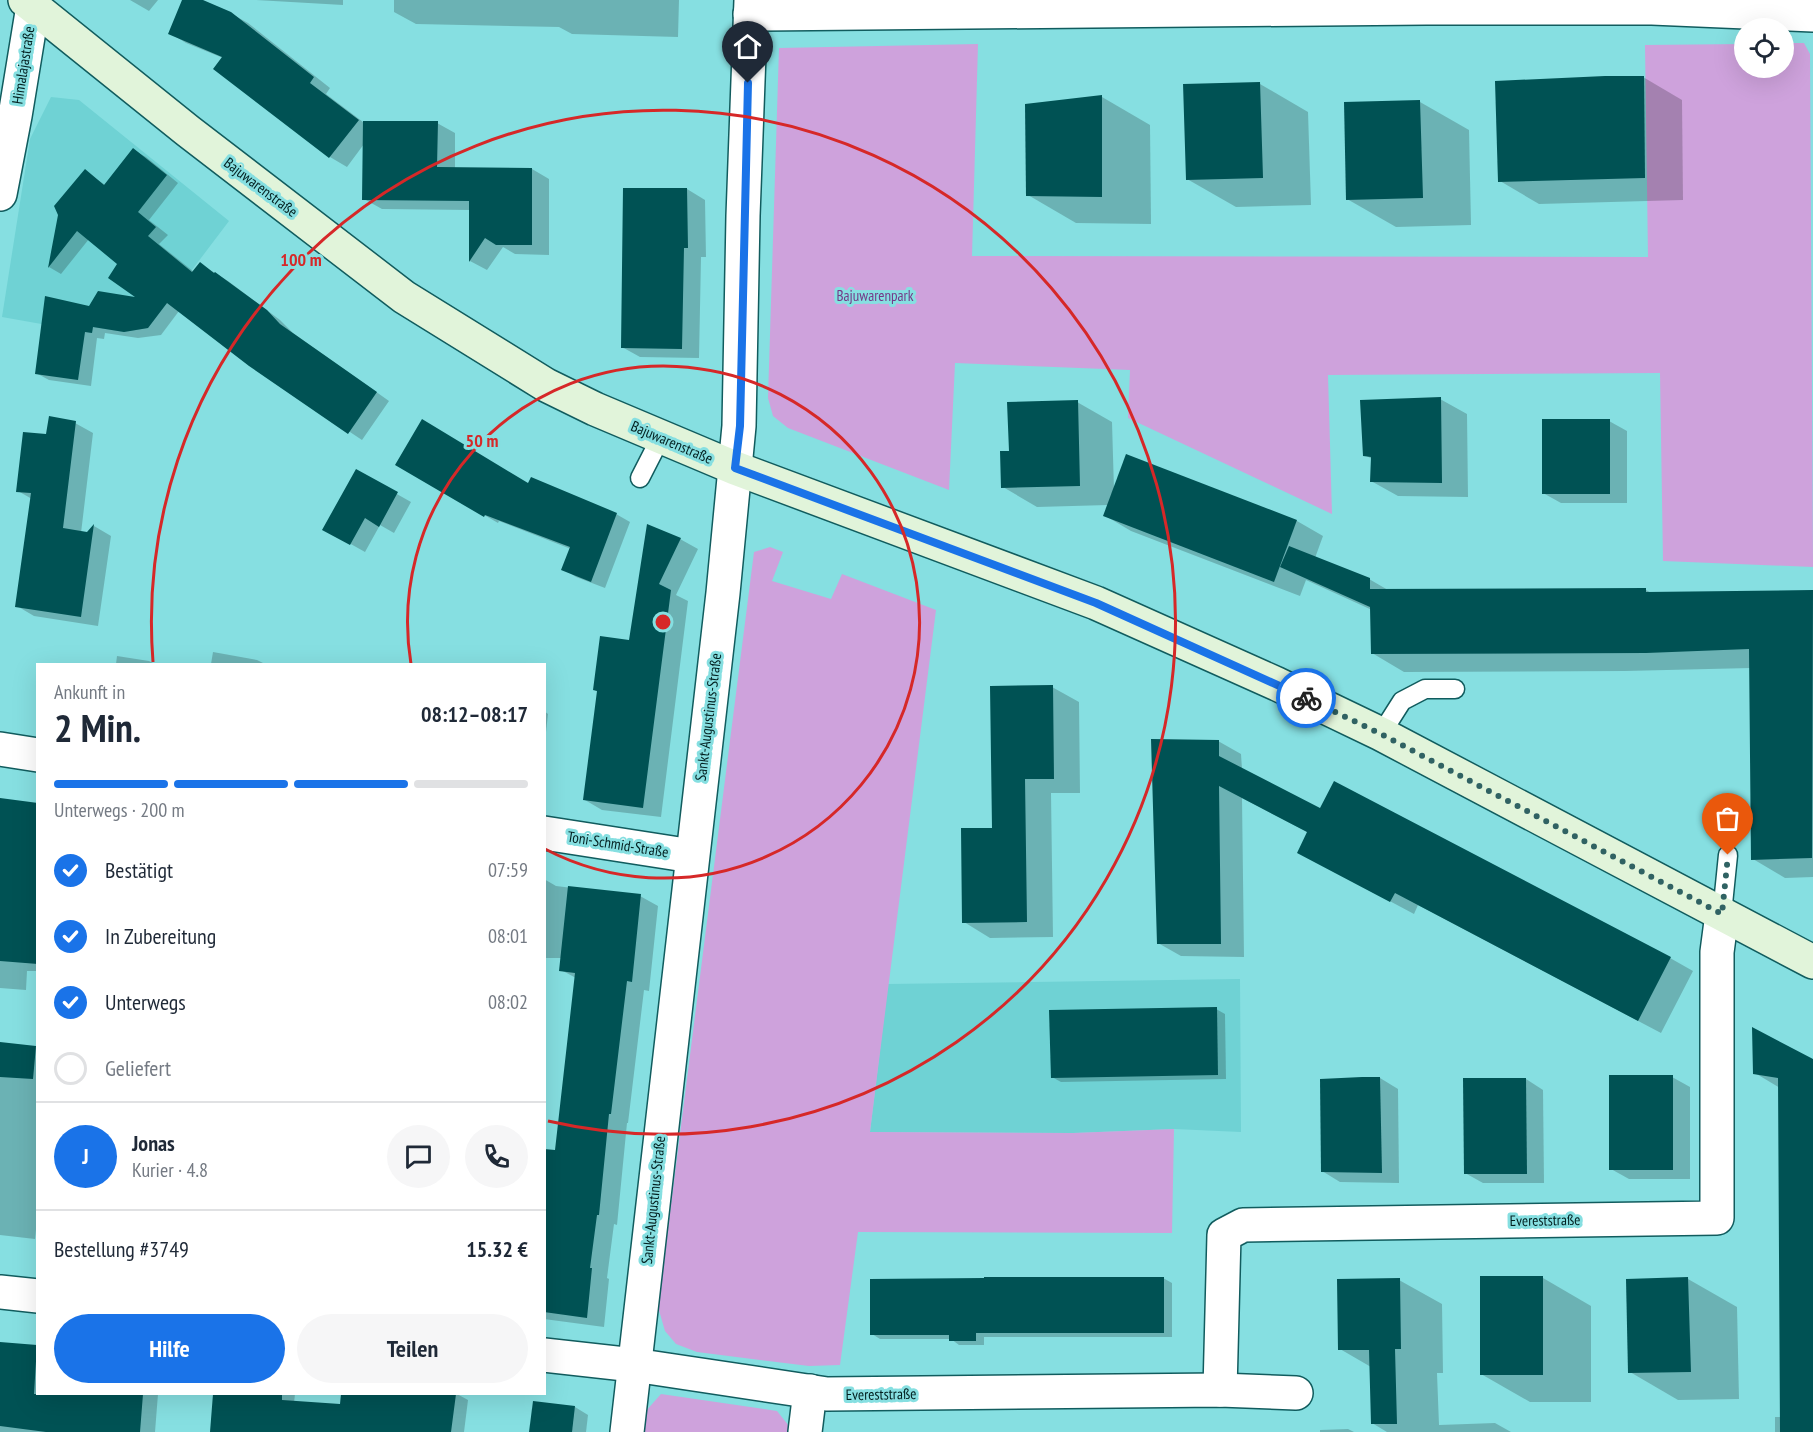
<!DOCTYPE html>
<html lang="de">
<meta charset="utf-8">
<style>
body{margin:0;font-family:"PT Sans Narrow",sans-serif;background:#f6f6f7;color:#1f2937;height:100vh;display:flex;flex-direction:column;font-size:22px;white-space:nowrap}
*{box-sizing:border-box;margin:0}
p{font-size:20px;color:#747a83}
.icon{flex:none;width:33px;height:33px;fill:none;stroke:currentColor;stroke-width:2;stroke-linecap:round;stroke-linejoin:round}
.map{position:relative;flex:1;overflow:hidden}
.details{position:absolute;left:36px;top:663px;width:510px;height:732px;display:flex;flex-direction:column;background:#fff;border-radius:0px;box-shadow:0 6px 24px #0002}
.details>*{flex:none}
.buttons{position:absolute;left:1734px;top:18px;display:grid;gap:12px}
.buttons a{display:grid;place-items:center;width:60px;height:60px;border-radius:50%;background:#fff;box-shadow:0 6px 24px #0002;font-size:30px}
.pin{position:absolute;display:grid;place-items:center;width:51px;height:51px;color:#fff;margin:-62px -26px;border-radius:50% 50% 50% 0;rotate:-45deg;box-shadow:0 0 6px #0007}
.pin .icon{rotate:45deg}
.courier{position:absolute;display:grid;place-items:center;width:60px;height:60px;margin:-30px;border:4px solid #1a73e8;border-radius:50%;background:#fff;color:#222;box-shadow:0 2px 8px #0007}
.summary em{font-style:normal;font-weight:600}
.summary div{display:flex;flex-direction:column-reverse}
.summary{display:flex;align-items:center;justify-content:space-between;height:102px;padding:0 18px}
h1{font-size:39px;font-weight:600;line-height:45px}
.bar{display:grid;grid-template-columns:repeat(4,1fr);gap:9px 6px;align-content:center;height:72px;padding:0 18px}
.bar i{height:8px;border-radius:4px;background:#e0e1e3}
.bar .current{background:#1a73e8}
.bar p{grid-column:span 4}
.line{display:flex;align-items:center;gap:15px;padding:0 18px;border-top:2px solid #e0e1e3}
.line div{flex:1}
.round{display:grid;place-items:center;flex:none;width:63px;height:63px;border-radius:32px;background:#f6f6f7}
ol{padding:0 18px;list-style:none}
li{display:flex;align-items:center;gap:18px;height:66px}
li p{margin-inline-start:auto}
li .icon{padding:6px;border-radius:50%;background:#1a73e8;color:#fff;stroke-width:4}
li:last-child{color:#747a83}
li i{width:33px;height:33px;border:3px solid #e0e1e3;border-radius:50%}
.action{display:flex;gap:12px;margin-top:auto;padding:12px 18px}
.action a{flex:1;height:69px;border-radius:36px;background:#1a73e8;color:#fff;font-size:24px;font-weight:600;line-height:69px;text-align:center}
.action a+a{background:#f6f6f7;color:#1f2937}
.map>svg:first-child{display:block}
.built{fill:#6fd2d4}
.green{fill:#cea2dc}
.shadow{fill:#0003}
.building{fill:#005254}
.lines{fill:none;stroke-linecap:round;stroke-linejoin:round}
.service-casing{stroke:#115c5e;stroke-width:21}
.minor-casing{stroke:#115c5e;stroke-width:36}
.tertiary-casing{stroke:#115c5e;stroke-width:36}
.secondary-casing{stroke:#115c5e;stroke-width:36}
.service{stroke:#fff;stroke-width:18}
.minor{stroke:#fff;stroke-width:33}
.tertiary{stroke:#fff;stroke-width:33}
.secondary{stroke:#e1f4da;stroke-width:33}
.done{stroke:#306263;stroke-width:6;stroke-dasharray:0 10.8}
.route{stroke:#1a73e8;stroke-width:8}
.ring{fill:none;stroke:#d62828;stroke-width:3}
.labels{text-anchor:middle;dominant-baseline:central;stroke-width:6;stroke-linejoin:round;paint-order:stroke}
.street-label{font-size:15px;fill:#021f1f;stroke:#86dfe1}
.park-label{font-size:15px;fill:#753987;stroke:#86dfe1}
.centre{fill:#d62828;stroke:#86dfe1;stroke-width:3}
.ring-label{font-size:18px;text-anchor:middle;font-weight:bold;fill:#d62828;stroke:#86dfe1;stroke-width:6;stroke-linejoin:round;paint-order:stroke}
</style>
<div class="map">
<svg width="1813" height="1432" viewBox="0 0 1813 1432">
<rect width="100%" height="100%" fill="#86dfe1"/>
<g class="built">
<polygon points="51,97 79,100 229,221 148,328 124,332 93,327 92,333 2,317 30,139"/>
<polygon points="1240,979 1241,1132 1174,1129 1073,1133 870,1132 888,984"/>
</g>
<g class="green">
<polygon points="1784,43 1804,43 1810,54 1813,567 1663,561 1660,373 1328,375 1332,514 1128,418 1130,370 955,363 949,490 788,428 773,416 768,398 779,48 978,44 972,256 1648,257 1645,45 1744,44 1744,68 1784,68"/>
<polygon points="770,547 783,552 772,581 831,599 842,574 936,610 870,1132 1073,1133 1174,1129 1172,1233 858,1232 840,1365 809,1366 697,1352 676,1344 665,1331 658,1307 754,552"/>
<polygon points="661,1394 777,1411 789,1426 789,1432 642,1432 645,1412"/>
</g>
<g class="shadow">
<polygon points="130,0 158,0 149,11"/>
<polygon points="184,0 199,0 230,13 248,23 330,88 326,94 363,122 437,123 455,133 455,169 532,169 549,179 549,255 515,254 503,247 487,270 470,261 470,210 382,209 364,199 364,144 347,167 330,157 215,69 223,58 186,43 170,33"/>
<polygon points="256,0 343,0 343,5"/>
<polygon points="394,0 679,0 678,37 572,34 559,27 416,24 394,12"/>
<polygon points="1643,77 1682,100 1683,200 1539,204 1500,181"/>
<polygon points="1260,84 1308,112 1311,205 1236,207 1187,179"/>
<polygon points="1102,97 1150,125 1151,224 1076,223 1028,195"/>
<polygon points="1420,102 1469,130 1471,225 1396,227 1347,199"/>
<polygon points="133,150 146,157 178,183 149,220 168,235 159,244 194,272 200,264 228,281 280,320 293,333 389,401 362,440 249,365 179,311 161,335 138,338 105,333 104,339 97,338 91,386 49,380 36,373 89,308 140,299 119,264 89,239 61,274 49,267 59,214 85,171 105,185"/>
<polygon points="687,189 705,200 706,257 701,257 699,358 640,357 622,347"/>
<polygon points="1440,399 1467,414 1468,497 1398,496 1371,481 1372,459 1365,455"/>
<polygon points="1077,402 1112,422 1114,490 1127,456 1297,521 1323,536 1315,558 1369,579 1388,590 1646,590 1653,594 1813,591 1813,877 1785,878 1753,859 1751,668 1625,671 1404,672 1372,653 1372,610 1306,580 1300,596 1131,531 1104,515 1108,505 1037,507 1003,487 1010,453"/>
<polygon points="1609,421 1627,431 1627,503 1561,503 1543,493"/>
<polygon points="75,423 93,433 81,533 88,534 94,526 111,536 98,626 34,616 17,606 32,499 18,491 47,436"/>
<polygon points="397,464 529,485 616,514 630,522 605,588 576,577 563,569 571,549 499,521 498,523"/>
<polygon points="356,471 411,502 394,533 380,525 365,552 324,529"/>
<polygon points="680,539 698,549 676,595 688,601 661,817 602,810 585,800 598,692 595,690 631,642"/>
<polygon points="213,652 257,660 265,664 211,664"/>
<polygon points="117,656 149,661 155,664 116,664"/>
<polygon points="1052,687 1079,702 1080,793 1051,793 1053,937 990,938 964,922 993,829"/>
<polygon points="544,711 548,714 544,750"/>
<polygon points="1218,741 1241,754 1242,769 1320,810 1670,958 1693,971 1661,1033 1418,905 1414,914 1322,865 1309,833 1242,798 1244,957 1181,956 1158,943"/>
<polygon points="0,800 38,804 38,971 27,971 26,990 0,988"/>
<polygon points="544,879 556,886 640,896 658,906 649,991 644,990 628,1123 627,1123 617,1225 614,1224 607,1278 609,1279 604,1327 544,1319 544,1151 556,1152 576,978 561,970 562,958 544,958"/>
<polygon points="1216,1009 1225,1014 1226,1079 1061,1082 1052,1077"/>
<polygon points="0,1044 38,1048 38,1211 35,1239 0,1235"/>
<polygon points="1813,1060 1813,1432 1775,1432 1775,1417 1782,1417 1780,1088 1755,1073"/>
<polygon points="1672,1077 1690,1087 1690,1179 1629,1179 1611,1169"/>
<polygon points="1380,1078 1398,1089 1399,1183 1340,1182 1322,1171 1321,1080"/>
<polygon points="1526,1079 1543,1090 1544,1183 1483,1183 1465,1173"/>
<polygon points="1163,1278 1172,1283 1172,1337 984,1337 984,1345 959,1345 951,1339 880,1339 872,1334"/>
<polygon points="1543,1278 1591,1306 1591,1402 1530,1402 1481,1374"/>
<polygon points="1688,1279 1737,1307 1739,1399 1678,1400 1630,1372"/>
<polygon points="1399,1280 1442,1304 1443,1373 1437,1373 1439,1425 1495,1423 1511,1432 1387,1432 1372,1423 1371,1367 1340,1349"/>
<polygon points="0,1343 38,1347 38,1394 158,1394 155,1432 0,1432"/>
<polygon points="215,1394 295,1394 294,1403 342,1406 343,1394 457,1394 468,1400 464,1432 211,1432"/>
<polygon points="534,1402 575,1407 588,1415 586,1432 531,1432"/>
<polygon points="1348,1429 1354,1432 1320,1432 1320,1430"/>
</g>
<g class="building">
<polygon points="182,0 203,0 231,12 314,77 310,83 359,120 329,158 213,69 222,57 168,34"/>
<polygon points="1605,76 1644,76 1645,178 1498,182 1495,81"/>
<polygon points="1260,82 1263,178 1186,180 1183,84"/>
<polygon points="1102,95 1102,197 1026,196 1025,104"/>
<polygon points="1420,100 1423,198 1346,200 1344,102"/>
<polygon points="363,121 438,121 437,167 532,168 532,245 496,245 485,238 469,262 469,201 362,200"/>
<polygon points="133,148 167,175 138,212 156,227 148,236 192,272 200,262 214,273 215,272 267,310 280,324 377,392 348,434 249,366 167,303 148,328 124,332 93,327 92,333 85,332 78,380 35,374 45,296 89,306 98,291 135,297 108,278 117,264 77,231 48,268 58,215 54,206 85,169 104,185"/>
<polygon points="623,188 687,188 688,248 684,248 682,349 621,348"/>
<polygon points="1441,397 1442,483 1370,482 1371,457 1363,456 1360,400"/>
<polygon points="1078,400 1080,486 1001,488 1000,451 1009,451 1007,402"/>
<polygon points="49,416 76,421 63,528 87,532 94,524 81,617 15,607 31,493 16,492 23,432 46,434"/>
<polygon points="422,419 528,483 531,477 617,513 591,582 561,570 570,547 485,515 484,517 395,465"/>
<rect x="1542" y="419" width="68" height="75"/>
<polygon points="1126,454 1297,520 1274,582 1103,516"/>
<polygon points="356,469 398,492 379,527 365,518 350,545 322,530"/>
<polygon points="647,524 681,538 659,584 671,590 643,808 583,800 597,691 593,690 600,636 629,640"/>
<polygon points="1289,546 1370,578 1370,589 1646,588 1646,592 1813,590 1812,858 1751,860 1749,649 1646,653 1371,654 1370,607 1280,567"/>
<polygon points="1053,685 1054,779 1025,779 1027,922 962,923 961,828 992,828 990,686"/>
<polygon points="1151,739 1219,740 1219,756 1320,808 1334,781 1671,957 1638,1021 1395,893 1390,902 1297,853 1307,832 1219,786 1221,944 1157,944"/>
<polygon points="0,798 38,803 38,964 0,961"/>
<polygon points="568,886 641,894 632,982 627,981 611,1114 609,1114 599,1215 597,1215 590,1268 592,1268 587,1318 544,1312 544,1149 555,1150 575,973 559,971"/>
<polygon points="1217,1007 1218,1075 1051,1078 1049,1010"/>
<polygon points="1752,1027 1813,1059 1813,1432 1780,1432 1778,1078 1753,1074"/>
<polygon points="0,1042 36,1046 33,1079 0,1077"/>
<rect x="1609" y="1075" width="64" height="95"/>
<polygon points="1362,1077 1380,1077 1382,1173 1321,1172 1320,1079"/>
<polygon points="1463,1078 1526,1078 1527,1174 1464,1174"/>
<rect x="1480" y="1276" width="63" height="99"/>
<polygon points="984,1277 1164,1277 1164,1333 976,1333 976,1341 949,1341 949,1335 870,1335 870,1279 984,1278"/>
<polygon points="1688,1277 1691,1372 1628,1373 1626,1279"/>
<polygon points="1400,1278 1401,1349 1395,1349 1397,1424 1371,1424 1369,1350 1338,1350 1337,1279"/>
<polygon points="0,1342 37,1345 34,1394 143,1394 140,1432 46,1432 0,1426"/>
<polygon points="213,1394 282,1394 282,1400 340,1404 341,1394 456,1394 451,1432 210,1432"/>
<polygon points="533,1401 575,1406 572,1432 529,1432"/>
</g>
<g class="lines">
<defs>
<g id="service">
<polyline points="640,478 661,437"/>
<polyline points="1381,734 1402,701 1425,689 1455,689"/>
<polyline points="1722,914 1728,855"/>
</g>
<g id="minor">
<polyline points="750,14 1426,8 1652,8 1813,15"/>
<polyline points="0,194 15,116 34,0"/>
<polyline points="0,749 38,755"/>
<polyline points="544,833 692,856"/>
<polyline points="0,1292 38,1296"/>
<polyline points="544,1355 634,1365 827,1394 1220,1390 1296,1393"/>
<polyline points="1220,1390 1224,1235 1243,1225 1717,1218 1717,952 1722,914"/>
<polyline points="805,1432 810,1391"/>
</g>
<polyline id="tertiary" points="627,1432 723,593 739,426 743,216 751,0"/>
<polyline id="secondary" points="25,0 188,131 404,297 546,385 595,409 735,468 1096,603 1277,684 1381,734 1813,962"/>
</defs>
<use href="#service" class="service-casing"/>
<use href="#minor" class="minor-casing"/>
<use href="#tertiary" class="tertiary-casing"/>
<use href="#secondary" class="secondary-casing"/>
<use href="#service" class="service"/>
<use href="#minor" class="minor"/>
<use href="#tertiary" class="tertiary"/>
<use href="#secondary" class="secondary"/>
</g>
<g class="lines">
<polyline class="done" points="1306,698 1381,734 1722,914 1728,855"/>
<polyline class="route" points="748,83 740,426 735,468 1096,603 1306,698"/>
</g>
<g class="ring">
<path d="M411 664A256 256 0 1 1 545 849"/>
<path d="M153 662A512 512 0 1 1 548 1121"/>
</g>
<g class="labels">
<g class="street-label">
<text transform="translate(23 65) rotate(-81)">Himalajastraße</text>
<text transform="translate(261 187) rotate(37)">Bajuwarenstraße</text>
<text transform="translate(672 442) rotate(23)">Bajuwarenstraße</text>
<text transform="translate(708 717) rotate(-83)">Sankt-Augustinus-Straße</text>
<text transform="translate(618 844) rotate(9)">Toni-Schmid-Straße</text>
<text transform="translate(653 1200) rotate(-84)">Sankt-Augustinus-Straße</text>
<text transform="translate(1545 1220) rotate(-1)">Evereststraße</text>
<text transform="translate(881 1394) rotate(-1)">Evereststraße</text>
</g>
<g class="park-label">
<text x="875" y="295">Bajuwarenpark</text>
</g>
</g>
<circle cx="663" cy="622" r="9" class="centre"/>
<g class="ring-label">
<text x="301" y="266">100 m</text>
<text x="482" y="447">50 m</text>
</g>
</svg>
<div class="buttons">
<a><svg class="icon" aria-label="locate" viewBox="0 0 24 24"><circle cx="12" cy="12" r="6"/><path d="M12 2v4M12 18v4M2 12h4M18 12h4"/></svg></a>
</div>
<div class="pin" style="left:1728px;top:855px;background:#ea580c"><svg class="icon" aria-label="bag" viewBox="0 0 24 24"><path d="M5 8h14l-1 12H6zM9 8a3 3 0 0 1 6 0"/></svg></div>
<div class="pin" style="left:748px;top:83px;background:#1f2937"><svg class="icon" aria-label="home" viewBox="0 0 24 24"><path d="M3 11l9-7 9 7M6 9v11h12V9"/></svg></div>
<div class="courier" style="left:1306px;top:698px"><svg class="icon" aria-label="bike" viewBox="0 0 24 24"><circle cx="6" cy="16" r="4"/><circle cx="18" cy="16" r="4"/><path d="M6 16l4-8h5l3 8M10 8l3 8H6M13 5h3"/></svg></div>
<section class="details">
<div class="summary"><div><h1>2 Min.</h1><p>Ankunft in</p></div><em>08:12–08:17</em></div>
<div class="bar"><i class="current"></i><i class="current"></i><i class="current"></i><i></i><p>Unterwegs · 200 m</p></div>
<ol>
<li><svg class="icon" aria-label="check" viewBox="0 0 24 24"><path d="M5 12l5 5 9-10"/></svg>Bestätigt<p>07:59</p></li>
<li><svg class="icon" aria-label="check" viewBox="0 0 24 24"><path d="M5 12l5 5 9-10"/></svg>In Zubereitung<p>08:01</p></li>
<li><svg class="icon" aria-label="check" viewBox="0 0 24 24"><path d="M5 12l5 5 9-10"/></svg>Unterwegs<p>08:02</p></li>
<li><i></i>Geliefert</li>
</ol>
<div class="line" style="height:108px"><b class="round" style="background:#1a73e8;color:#fff">J</b><div><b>Jonas</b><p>Kurier · 4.8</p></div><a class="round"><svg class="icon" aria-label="chat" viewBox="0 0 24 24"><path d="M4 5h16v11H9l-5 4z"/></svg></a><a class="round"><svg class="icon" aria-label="phone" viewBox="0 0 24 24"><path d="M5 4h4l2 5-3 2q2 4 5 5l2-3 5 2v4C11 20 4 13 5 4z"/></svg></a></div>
<div class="line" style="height:78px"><div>Bestellung #3749</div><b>15.32 €</b></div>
<div class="action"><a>Hilfe</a><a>Teilen</a></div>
</section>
</div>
